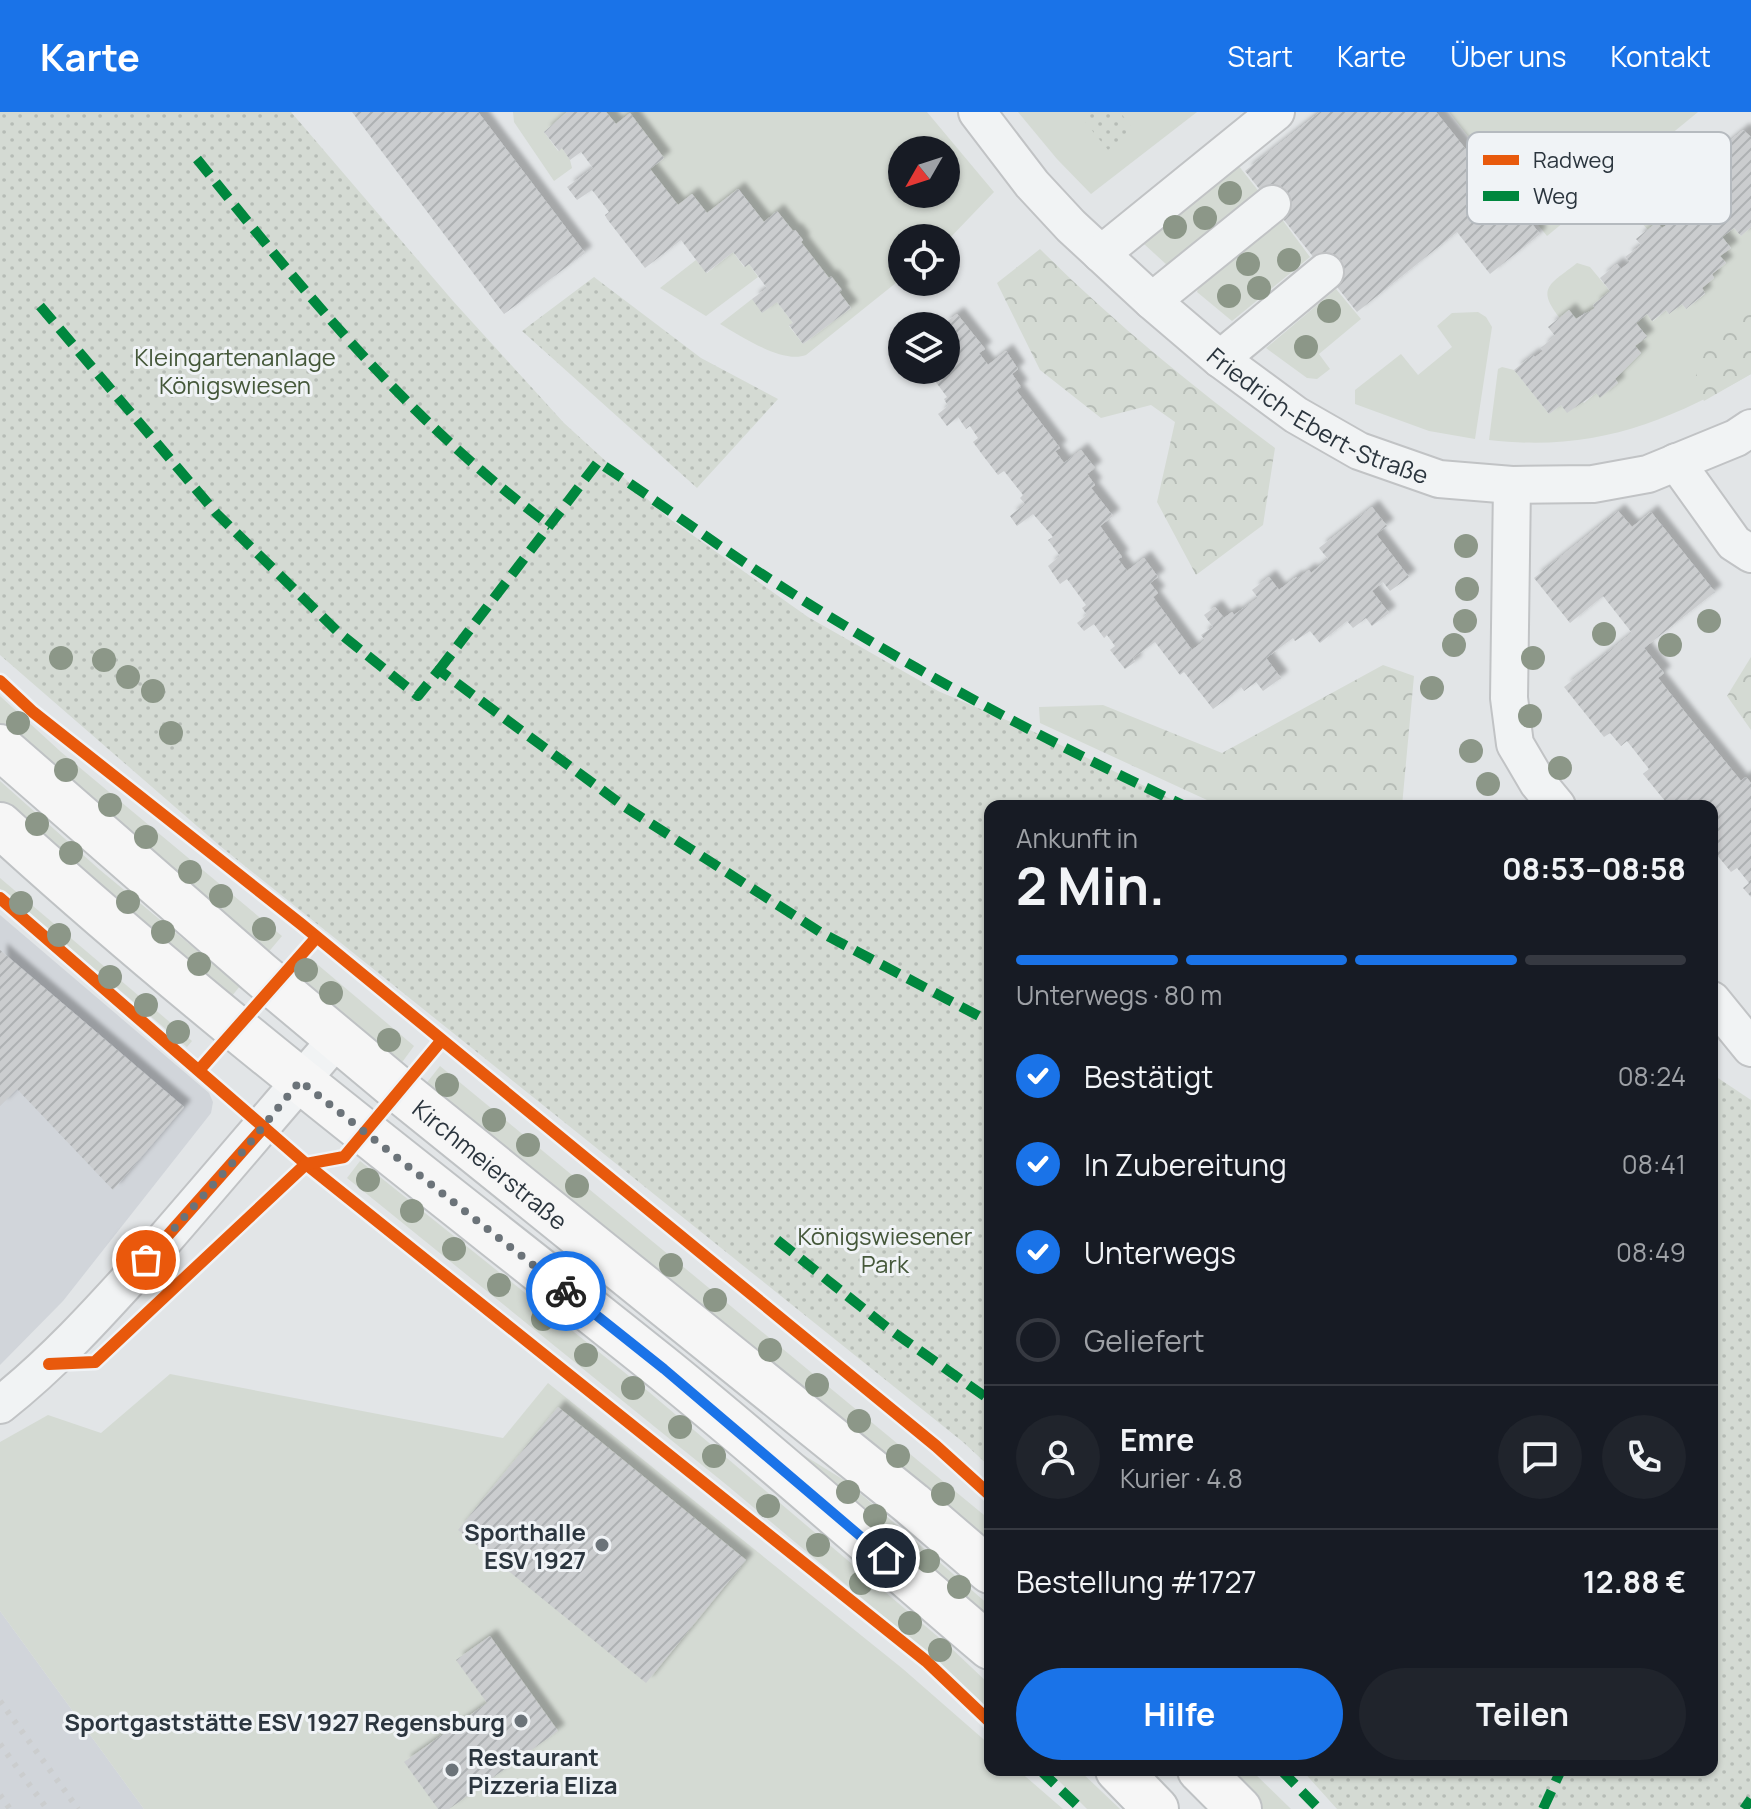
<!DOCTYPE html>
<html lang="de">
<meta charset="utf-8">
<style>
body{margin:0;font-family:Manrope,sans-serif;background:#20242c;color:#f1f3f6;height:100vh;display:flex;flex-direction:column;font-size:30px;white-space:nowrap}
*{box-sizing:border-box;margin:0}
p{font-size:26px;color:#9ea1a6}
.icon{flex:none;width:44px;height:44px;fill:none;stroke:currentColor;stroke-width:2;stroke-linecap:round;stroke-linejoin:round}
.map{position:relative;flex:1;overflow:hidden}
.panel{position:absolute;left:984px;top:688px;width:734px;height:976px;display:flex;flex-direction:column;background:#171b24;border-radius:16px;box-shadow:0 2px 6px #0004}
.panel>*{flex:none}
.needle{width:52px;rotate:231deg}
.tools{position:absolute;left:888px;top:24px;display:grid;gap:16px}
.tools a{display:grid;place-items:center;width:72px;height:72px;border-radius:50%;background:#171b24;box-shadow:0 2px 6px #0004;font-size:40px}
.pin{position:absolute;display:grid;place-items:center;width:68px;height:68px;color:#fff;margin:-34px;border:4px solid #fff;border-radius:50%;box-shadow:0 2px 8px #0007}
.courier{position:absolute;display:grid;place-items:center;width:80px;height:80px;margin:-40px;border:6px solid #1a73e8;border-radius:50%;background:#fff;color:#222;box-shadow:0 2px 10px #0007}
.overview em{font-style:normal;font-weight:700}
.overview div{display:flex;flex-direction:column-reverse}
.overview{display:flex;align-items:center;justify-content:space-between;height:136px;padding:0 32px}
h1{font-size:52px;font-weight:700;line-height:60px}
.bar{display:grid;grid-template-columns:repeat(4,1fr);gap:12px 8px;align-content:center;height:96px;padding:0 32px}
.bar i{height:10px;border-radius:6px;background:#363941}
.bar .active{background:#1a73e8}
.bar p{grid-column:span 4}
.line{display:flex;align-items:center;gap:20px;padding:0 32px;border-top:2px solid #363941}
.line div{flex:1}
.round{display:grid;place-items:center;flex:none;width:84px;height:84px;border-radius:42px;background:#20242c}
ol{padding:0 32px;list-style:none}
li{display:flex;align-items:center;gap:24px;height:88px}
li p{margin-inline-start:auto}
li .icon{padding:8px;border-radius:50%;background:#1a73e8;color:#fff;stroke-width:4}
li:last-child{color:#9ea1a6}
li i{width:44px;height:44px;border:4px solid #363941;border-radius:50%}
.button{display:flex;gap:16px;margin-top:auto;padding:16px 32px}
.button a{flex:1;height:92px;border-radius:48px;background:#1a73e8;color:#fff;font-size:32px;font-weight:700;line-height:92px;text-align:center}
.button a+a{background:#20242c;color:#f1f3f6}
header{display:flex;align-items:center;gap:48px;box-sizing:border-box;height:112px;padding:0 40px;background:#1a73e8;color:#fff}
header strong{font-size:38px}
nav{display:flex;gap:44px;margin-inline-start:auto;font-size:28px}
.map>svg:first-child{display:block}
.built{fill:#d1d5da}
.grass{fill:#d4dad3;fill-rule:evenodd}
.forest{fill:url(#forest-crowns)}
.park{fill:url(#park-dots)}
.building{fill:url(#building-hatch);filter:url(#shadow)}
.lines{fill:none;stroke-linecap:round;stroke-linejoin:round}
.minor-casing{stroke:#c1c3c5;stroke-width:40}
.major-casing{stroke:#bfc2c4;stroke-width:48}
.minor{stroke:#f1f3f4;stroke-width:36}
.major{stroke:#f6f6f6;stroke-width:44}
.rail{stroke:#cbcdce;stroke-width:6;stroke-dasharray:4 8;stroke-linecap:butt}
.quiet{stroke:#00873e;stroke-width:10;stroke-dasharray:20 10;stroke-linecap:butt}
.cycleway-casing{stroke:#f0f3f6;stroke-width:17}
.cycleway{stroke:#e8590c;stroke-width:12}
.tree{fill:#8c9788}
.done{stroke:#6b7379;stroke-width:8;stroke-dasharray:0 14.4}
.route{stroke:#1a73e8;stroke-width:10}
.poi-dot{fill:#6b7379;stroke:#f0f3f6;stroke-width:3}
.labels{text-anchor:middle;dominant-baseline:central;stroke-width:6;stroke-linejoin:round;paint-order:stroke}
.park-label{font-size:24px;fill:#45583a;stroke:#f0f3f6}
.street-label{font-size:24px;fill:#2b353e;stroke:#f0f3f6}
.poi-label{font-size:24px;font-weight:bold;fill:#2b353e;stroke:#f0f3f6;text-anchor:end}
.key{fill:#f0f3f6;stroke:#b5babf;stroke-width:2}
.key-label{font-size:22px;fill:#2b353e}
</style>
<header>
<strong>Karte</strong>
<nav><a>Start</a><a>Karte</a><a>Über uns</a><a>Kontakt</a></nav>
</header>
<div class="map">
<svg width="1751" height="1697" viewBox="0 0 1751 1697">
<defs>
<pattern id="forest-crowns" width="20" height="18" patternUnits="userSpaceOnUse" patternTransform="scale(2)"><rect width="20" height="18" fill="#d4dad3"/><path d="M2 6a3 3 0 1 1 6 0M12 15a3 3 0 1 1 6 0" fill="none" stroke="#b6bcb6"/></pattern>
<pattern id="park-dots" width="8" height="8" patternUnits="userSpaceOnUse" patternTransform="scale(2)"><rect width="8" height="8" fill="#d4dad3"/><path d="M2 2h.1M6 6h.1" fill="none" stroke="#b6bcb6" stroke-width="1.8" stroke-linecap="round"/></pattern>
<pattern id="building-hatch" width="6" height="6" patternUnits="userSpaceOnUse" patternTransform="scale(2)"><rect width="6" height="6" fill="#cbcdcf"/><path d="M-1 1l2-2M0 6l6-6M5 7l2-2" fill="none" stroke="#aeb1b3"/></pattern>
<filter id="shadow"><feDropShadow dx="7" dy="-7" stdDeviation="2" flood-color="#0004"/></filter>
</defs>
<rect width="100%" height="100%" fill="#e2e5e7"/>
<g class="built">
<polygon points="0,803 209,981 213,990 211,1001 63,1189 0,1253"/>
<polygon points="0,1499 144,1697 0,1697"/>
</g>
<g class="grass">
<polygon points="513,0 567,0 544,20 558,39 562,36 570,48 572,56 554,69 514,10"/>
<path d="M606 0H927L994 80 946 130V126H902V166L806 243C782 252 741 224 720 212L752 187 777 190 793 211 789 214 803 232 851 196 801 130 803 128 796 118 793 119 778 100 764 110 739 77 707 101 692 82 678 93 650 57 664 46 616 12ZM902 38H946V82H902Z"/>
<polygon points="1018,0 1197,0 1091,82 1057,47"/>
<polygon points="1449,0 1698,0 1547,124"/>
<polygon points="1238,53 1260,81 1167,153 1143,131"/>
<path d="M1673 68 1694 90 1677 104 1680 108 1673 113 1670 110 1662 116 1657 110 1648 118C1644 113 1637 107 1637 100 1637 88 1662 72 1673 68Z"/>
<polygon points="1281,106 1310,145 1232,209 1197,180 1199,173"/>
<path d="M1751 115V262C1664 312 1591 340 1489 328L1498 257 1502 255 1514 258 1549 302 1561 293 1567 300 1581 289 1584 291 1596 281 1618 271 1615 267 1641 241 1635 234 1647 224 1636 211 1647 202 1653 209 1666 198 1669 202 1682 192 1686 197 1705 182 1702 176 1714 166 1712 162 1726 151 1720 144 1731 136 1722 125 1734 116 1741 124Z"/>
<polygon points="733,140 744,155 749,152 758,165 706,204 660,176 696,148 707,161"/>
<path d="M1577 151 1590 155 1610 179 1593 193 1595 196 1587 203 1585 200 1576 207 1569 198 1560 206C1535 175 1551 172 1577 151Z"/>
<polygon points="1336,177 1361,207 1319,242 1330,257 1317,267 1307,266 1266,236"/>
<polygon points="1478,200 1486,205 1492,215 1475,327 1429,319 1355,292 1355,278 1401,242 1418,263 1452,235 1437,214 1452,201"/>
<polygon points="0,584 61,640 282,824 266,843 0,616"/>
<polygon points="0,669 100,758 240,874 227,890 0,694"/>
<polygon points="0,766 192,929 187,935 0,777"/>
<polygon points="311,847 414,934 400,953 294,868"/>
<polygon points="440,954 990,1408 990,1443 425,973"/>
<polygon points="360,1049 649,1280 950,1535 990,1573 990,1603 912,1528 728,1374 347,1066"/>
<polygon points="170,1262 503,1326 548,1271 903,1557 990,1633 990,1658 1018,1658 1063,1697 144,1697 0,1499 0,1330 48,1303 101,1321"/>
<polygon points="781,1329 847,1370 990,1494 990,1518"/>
<polygon points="1048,1658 1079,1658 1120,1697 1087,1697"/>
<polygon points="1217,1658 1251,1658 1291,1697 1255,1697"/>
</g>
<g class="forest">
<path d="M1040 137C1113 210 1192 274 1275 336L1263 413 1196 463 1157 390 1175 310 1151 293 1101 306 1040 258 997 171Z"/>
<polygon points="1751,184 1751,262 1704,289 1694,269 1712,221 1726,199"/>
<polygon points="1751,545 1751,618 1727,584"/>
<polygon points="1383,553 1414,564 1402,694 1220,694 1040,611 1039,595 1103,593 1222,641"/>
</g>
<g class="park">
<polygon points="0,0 291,0 453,189 564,311 667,405 808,505 938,579 1030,618 1185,694 990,694 990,1355 963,1330 220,734 0,543"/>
<polygon points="1077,0 1120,0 1133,17 1108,38"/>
<polygon points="594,165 701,246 778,287 697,376 522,219"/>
<polygon points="1712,962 1751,988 1751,1697 1337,1697 1302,1658 1712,1658"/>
</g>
<g class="building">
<polygon points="352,0 478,0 585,141 504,202"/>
<polygon points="567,0 606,0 616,12 630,1 664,46 650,57 678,93 692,82 707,101 738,77 764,110 777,99 793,119 795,118 803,128 801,130 829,166 831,164 842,178 839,180 851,196 803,232 789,213 793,211 777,190 762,201 752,187 767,176 749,152 745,155 733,140 706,161 681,128 645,156 607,107 605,103 609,100 592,78 577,88 567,75 593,56 581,40 570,48 562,36 559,39 544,20"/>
<polygon points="1320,0 1436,0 1503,84 1507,81 1540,122 1490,162 1457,120 1357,200 1245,59"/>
<polygon points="1743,18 1751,25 1751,115 1741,124 1734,116 1722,125 1731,136 1720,144 1726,151 1712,162 1714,166 1702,176 1705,181 1686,197 1682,192 1669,202 1666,198 1652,209 1647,202 1636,211 1647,225 1635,234 1641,241 1615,267 1618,271 1600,286 1596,281 1567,301 1561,293 1549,302 1514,258 1533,243 1535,245 1543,239 1541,236 1555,224 1548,215 1569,198 1576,207 1595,196 1593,193 1610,179 1600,166 1617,152 1621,157 1630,150 1625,145 1641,133 1636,127 1657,110 1662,116 1671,110 1673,113 1680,108 1677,104 1694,90 1685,80 1705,63 1708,68 1716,62 1711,57 1726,45 1720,37"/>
<polygon points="957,202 985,237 979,241 988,253 1006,239 1018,257 1012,262 1021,275 1016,278 1060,336 1055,339 1064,351 1081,338 1095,356 1087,362 1095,373 1091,376 1113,404 1100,414 1122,445 1118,447 1127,459 1144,446 1158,465 1150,471 1158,481 1153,485 1192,538 1205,528 1201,523 1213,515 1204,503 1215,495 1224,506 1232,500 1234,503 1258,486 1252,478 1269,465 1279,478 1296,465 1297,467 1309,458 1311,461 1328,447 1319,436 1372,395 1387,414 1376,422 1409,465 1390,479 1383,470 1372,479 1389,501 1372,514 1366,506 1353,516 1347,509 1320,531 1310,519 1295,529 1293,526 1266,546 1281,566 1263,579 1256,570 1244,579 1241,575 1213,597 1184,560 1180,563 1155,530 1133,546 1135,550 1125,557 1110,538 1115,534 1107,523 1104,526 1094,512 1084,519 1077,511 1087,503 1082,496 1086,493 1067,467 1060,472 1048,454 1060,444 1048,428 1053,425 1033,402 1017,414 1010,404 1025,392 1020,386 1023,383 1004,359 998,363 984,345 973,330 978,326 970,314 966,317 958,305 947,314 938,302 948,294 944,287 947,285 929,261 923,265 918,258 946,258 946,214 941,214"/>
<polygon points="1618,399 1632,415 1651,400 1715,480 1644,536 1664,561 1658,566 1688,604 1741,669 1746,665 1751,671 1751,785 1743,776 1749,771 1737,756 1731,760 1712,737 1712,694 1669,694 1643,662 1649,657 1627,629 1621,634 1610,621 1604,625 1564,575 1632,521 1603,484 1570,511 1534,466"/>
<polygon points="0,838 184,995 113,1078 17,977 0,994"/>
<polygon points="558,1295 746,1448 646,1571 458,1418"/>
<polygon points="490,1524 558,1619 449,1697 438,1697 404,1650 487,1591 456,1548"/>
</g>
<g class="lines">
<defs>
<g id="minor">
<path id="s1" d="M977 0 1032 72 1071 114 1152 189 1220 247 1296 303 1359 339 1439 367 1512 373 1593 372 1648 362 1736 326 1751 316"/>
<polyline points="1101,142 1276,0"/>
<polyline points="1152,189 1272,92"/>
<polyline points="1220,247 1325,160"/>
<polyline points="1676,350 1734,431 1751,442"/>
<polyline points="1512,373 1509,586 1515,632 1538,671 1557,694"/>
<polyline points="1712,888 1751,936"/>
<path d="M0 1293C56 1249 103 1196 151 1143 214 1071 275 998 338 926"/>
</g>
<g id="major">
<path id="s2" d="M0 635 259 861 399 978 912 1392 990 1459"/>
<path d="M0 713C210 905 438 1076 660 1254 773 1345 880 1442 990 1535"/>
<polyline points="1118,1658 1156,1697"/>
<polyline points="1200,1658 1239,1697"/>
</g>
</defs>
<use href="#minor" class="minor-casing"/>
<use href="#major" class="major-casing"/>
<use href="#minor" class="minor"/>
<use href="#major" class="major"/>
<g class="rail">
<polyline points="0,1589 78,1697"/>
<polyline points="0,1632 47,1697"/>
<polyline points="0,1683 10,1697"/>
</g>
<g class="quiet">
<path d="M197 47C304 180 411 312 551 414"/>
<polyline points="40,194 217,402 337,519 418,584 439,558 625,695 820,820 990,910"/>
<path d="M439 558 598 350C659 390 717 434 779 473 909 556 1045 629 1185 694"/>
<polyline points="777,1128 889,1217 990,1288"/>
<polyline points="1040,1658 1081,1697"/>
<polyline points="1281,1658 1319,1697"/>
<polyline points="1543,1697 1561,1658"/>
<polyline points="1744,1697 1751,1687"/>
</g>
<defs>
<g id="cycleway">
<polyline points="0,569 33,600 301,812 936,1334 990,1383"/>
<polyline points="0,786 306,1052 926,1549 990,1610"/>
<polyline points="200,957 316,826"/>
<polyline points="146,1148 264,1015"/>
<polyline points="49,1252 95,1250 306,1052 344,1045 441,929"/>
</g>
</defs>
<use href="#cycleway" class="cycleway-casing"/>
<use href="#cycleway" class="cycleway"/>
</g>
<g class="tree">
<circle cx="1230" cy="81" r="12"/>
<circle cx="1205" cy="106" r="12"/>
<circle cx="1175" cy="115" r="12"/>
<circle cx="1289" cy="148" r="12"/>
<circle cx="1248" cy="152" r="12"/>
<circle cx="1259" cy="176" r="12"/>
<circle cx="1229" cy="184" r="12"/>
<circle cx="1329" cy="199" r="12"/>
<circle cx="1306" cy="235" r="12"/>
<circle cx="1466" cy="434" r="12"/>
<circle cx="1467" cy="477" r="12"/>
<circle cx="1465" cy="509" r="12"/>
<circle cx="1709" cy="509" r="12"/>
<circle cx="1604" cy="522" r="12"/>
<circle cx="1454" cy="533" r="12"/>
<circle cx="1670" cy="533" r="12"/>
<circle cx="61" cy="546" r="12"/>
<circle cx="1533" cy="546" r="12"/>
<circle cx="104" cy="548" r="12"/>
<circle cx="128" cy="565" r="12"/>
<circle cx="1432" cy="576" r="12"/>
<circle cx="153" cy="579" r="12"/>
<circle cx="1530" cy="604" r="12"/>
<circle cx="18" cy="611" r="12"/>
<circle cx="171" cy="621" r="12"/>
<circle cx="1471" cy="639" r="12"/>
<circle cx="1560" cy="656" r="12"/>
<circle cx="66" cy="658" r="12"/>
<circle cx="1488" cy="672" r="12"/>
<circle cx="110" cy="693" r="12"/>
<circle cx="37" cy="712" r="12"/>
<circle cx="146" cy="725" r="12"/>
<circle cx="71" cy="741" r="12"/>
<circle cx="190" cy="760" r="12"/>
<circle cx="221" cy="784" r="12"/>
<circle cx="128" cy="790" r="12"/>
<circle cx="21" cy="791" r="12"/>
<circle cx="264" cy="817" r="12"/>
<circle cx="163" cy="820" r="12"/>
<circle cx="59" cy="823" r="12"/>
<circle cx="199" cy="852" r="12"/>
<circle cx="306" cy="858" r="12"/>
<circle cx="110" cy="865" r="12"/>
<circle cx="331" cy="881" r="12"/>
<circle cx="146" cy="893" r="12"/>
<circle cx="178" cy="920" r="12"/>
<circle cx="389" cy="928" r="12"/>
<circle cx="447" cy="973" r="12"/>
<circle cx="494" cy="1008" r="12"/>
<circle cx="528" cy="1033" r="12"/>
<circle cx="368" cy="1068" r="12"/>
<circle cx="577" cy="1074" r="12"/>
<circle cx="412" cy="1099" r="12"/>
<circle cx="454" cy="1137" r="12"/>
<circle cx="671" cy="1153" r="12"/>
<circle cx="499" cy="1173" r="12"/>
<circle cx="715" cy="1188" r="12"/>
<circle cx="543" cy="1207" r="12"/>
<circle cx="770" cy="1238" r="12"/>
<circle cx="586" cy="1243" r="12"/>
<circle cx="817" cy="1273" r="12"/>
<circle cx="633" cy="1276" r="12"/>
<circle cx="859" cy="1309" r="12"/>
<circle cx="680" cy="1315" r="12"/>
<circle cx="714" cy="1344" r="12"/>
<circle cx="898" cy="1344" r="12"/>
<circle cx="848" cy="1380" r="12"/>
<circle cx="943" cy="1382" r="12"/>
<circle cx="768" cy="1394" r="12"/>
<circle cx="875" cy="1404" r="12"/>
<circle cx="818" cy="1433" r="12"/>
<circle cx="928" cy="1449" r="12"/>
<circle cx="861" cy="1471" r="12"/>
<circle cx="959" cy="1475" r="12"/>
<circle cx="910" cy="1511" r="12"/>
<circle cx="940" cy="1538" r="12"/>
</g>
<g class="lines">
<polyline class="done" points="146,1148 244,1038 300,969 566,1179"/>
<polyline class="route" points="566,1179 664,1257 886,1446"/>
</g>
<g class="poi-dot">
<circle cx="602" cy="1433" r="8"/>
<circle cx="521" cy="1609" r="8"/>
<circle cx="452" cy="1658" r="8"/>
</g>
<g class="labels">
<g class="park-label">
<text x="235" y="244">Kleingartenanlage<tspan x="235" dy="28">Königswiesen</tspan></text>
<text x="885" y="1123">Königswiesener<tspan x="885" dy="28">Park</tspan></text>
</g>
<g class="street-label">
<text stroke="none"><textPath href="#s1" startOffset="462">Friedrich-Ebert-Straße</textPath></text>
<text stroke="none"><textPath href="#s2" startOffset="644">Kirchmeierstraße</textPath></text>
</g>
<g class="poi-label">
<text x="586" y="1419">Sporthalle<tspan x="586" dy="28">ESV 1927</tspan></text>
<text x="505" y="1609">Sportgaststätte ESV 1927 Regensburg</text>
<text x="468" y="1644" text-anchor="start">Restaurant<tspan x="468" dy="28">Pizzeria Eliza</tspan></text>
</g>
</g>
<rect x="1467" y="20" width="264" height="92" rx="12" class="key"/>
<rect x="1483" y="43" width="36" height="10" fill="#e8590c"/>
<rect x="1483" y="79" width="36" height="10" fill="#00873e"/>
<g class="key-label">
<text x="1533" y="56">Radweg</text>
<text x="1533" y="92">Weg</text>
</g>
</svg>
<div class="tools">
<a><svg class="needle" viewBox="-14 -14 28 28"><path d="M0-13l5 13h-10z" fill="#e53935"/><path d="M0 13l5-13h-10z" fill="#9ea1a6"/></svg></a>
<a><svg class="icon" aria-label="locate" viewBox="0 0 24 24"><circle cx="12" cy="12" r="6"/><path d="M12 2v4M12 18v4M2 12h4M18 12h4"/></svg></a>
<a><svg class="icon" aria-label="layers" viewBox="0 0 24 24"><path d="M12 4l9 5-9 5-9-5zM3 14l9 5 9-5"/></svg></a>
</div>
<div class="pin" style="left:146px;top:1148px;background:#ea580c"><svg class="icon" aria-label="bag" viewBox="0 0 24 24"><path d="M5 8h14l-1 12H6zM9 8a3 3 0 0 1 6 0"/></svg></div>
<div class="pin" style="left:886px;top:1446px;background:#1f2937"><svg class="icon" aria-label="home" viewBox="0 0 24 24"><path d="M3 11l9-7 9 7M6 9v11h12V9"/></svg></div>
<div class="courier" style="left:566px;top:1179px"><svg class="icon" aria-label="bike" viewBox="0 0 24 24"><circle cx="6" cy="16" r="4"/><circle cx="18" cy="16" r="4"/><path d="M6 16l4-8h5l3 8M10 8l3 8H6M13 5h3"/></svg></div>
<section class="panel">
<div class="overview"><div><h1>2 Min.</h1><p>Ankunft in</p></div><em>08:53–08:58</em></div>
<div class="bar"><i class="active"></i><i class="active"></i><i class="active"></i><i></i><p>Unterwegs · 80 m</p></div>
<ol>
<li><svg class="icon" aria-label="check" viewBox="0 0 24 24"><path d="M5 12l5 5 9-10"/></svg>Bestätigt<p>08:24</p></li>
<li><svg class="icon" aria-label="check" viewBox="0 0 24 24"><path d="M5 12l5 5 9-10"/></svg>In Zubereitung<p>08:41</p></li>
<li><svg class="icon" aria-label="check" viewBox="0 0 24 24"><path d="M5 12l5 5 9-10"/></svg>Unterwegs<p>08:49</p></li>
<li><i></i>Geliefert</li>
</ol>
<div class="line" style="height:144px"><a class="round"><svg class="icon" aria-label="person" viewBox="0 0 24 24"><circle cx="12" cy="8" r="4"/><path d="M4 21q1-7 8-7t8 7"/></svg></a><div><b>Emre</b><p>Kurier · 4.8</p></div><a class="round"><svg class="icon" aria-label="chat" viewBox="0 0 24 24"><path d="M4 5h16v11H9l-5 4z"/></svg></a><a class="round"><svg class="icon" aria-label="phone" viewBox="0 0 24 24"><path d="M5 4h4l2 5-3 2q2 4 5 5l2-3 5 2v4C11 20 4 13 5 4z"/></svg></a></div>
<div class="line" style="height:104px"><div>Bestellung #1727</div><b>12.88 €</b></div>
<div class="button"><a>Hilfe</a><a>Teilen</a></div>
</section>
</div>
